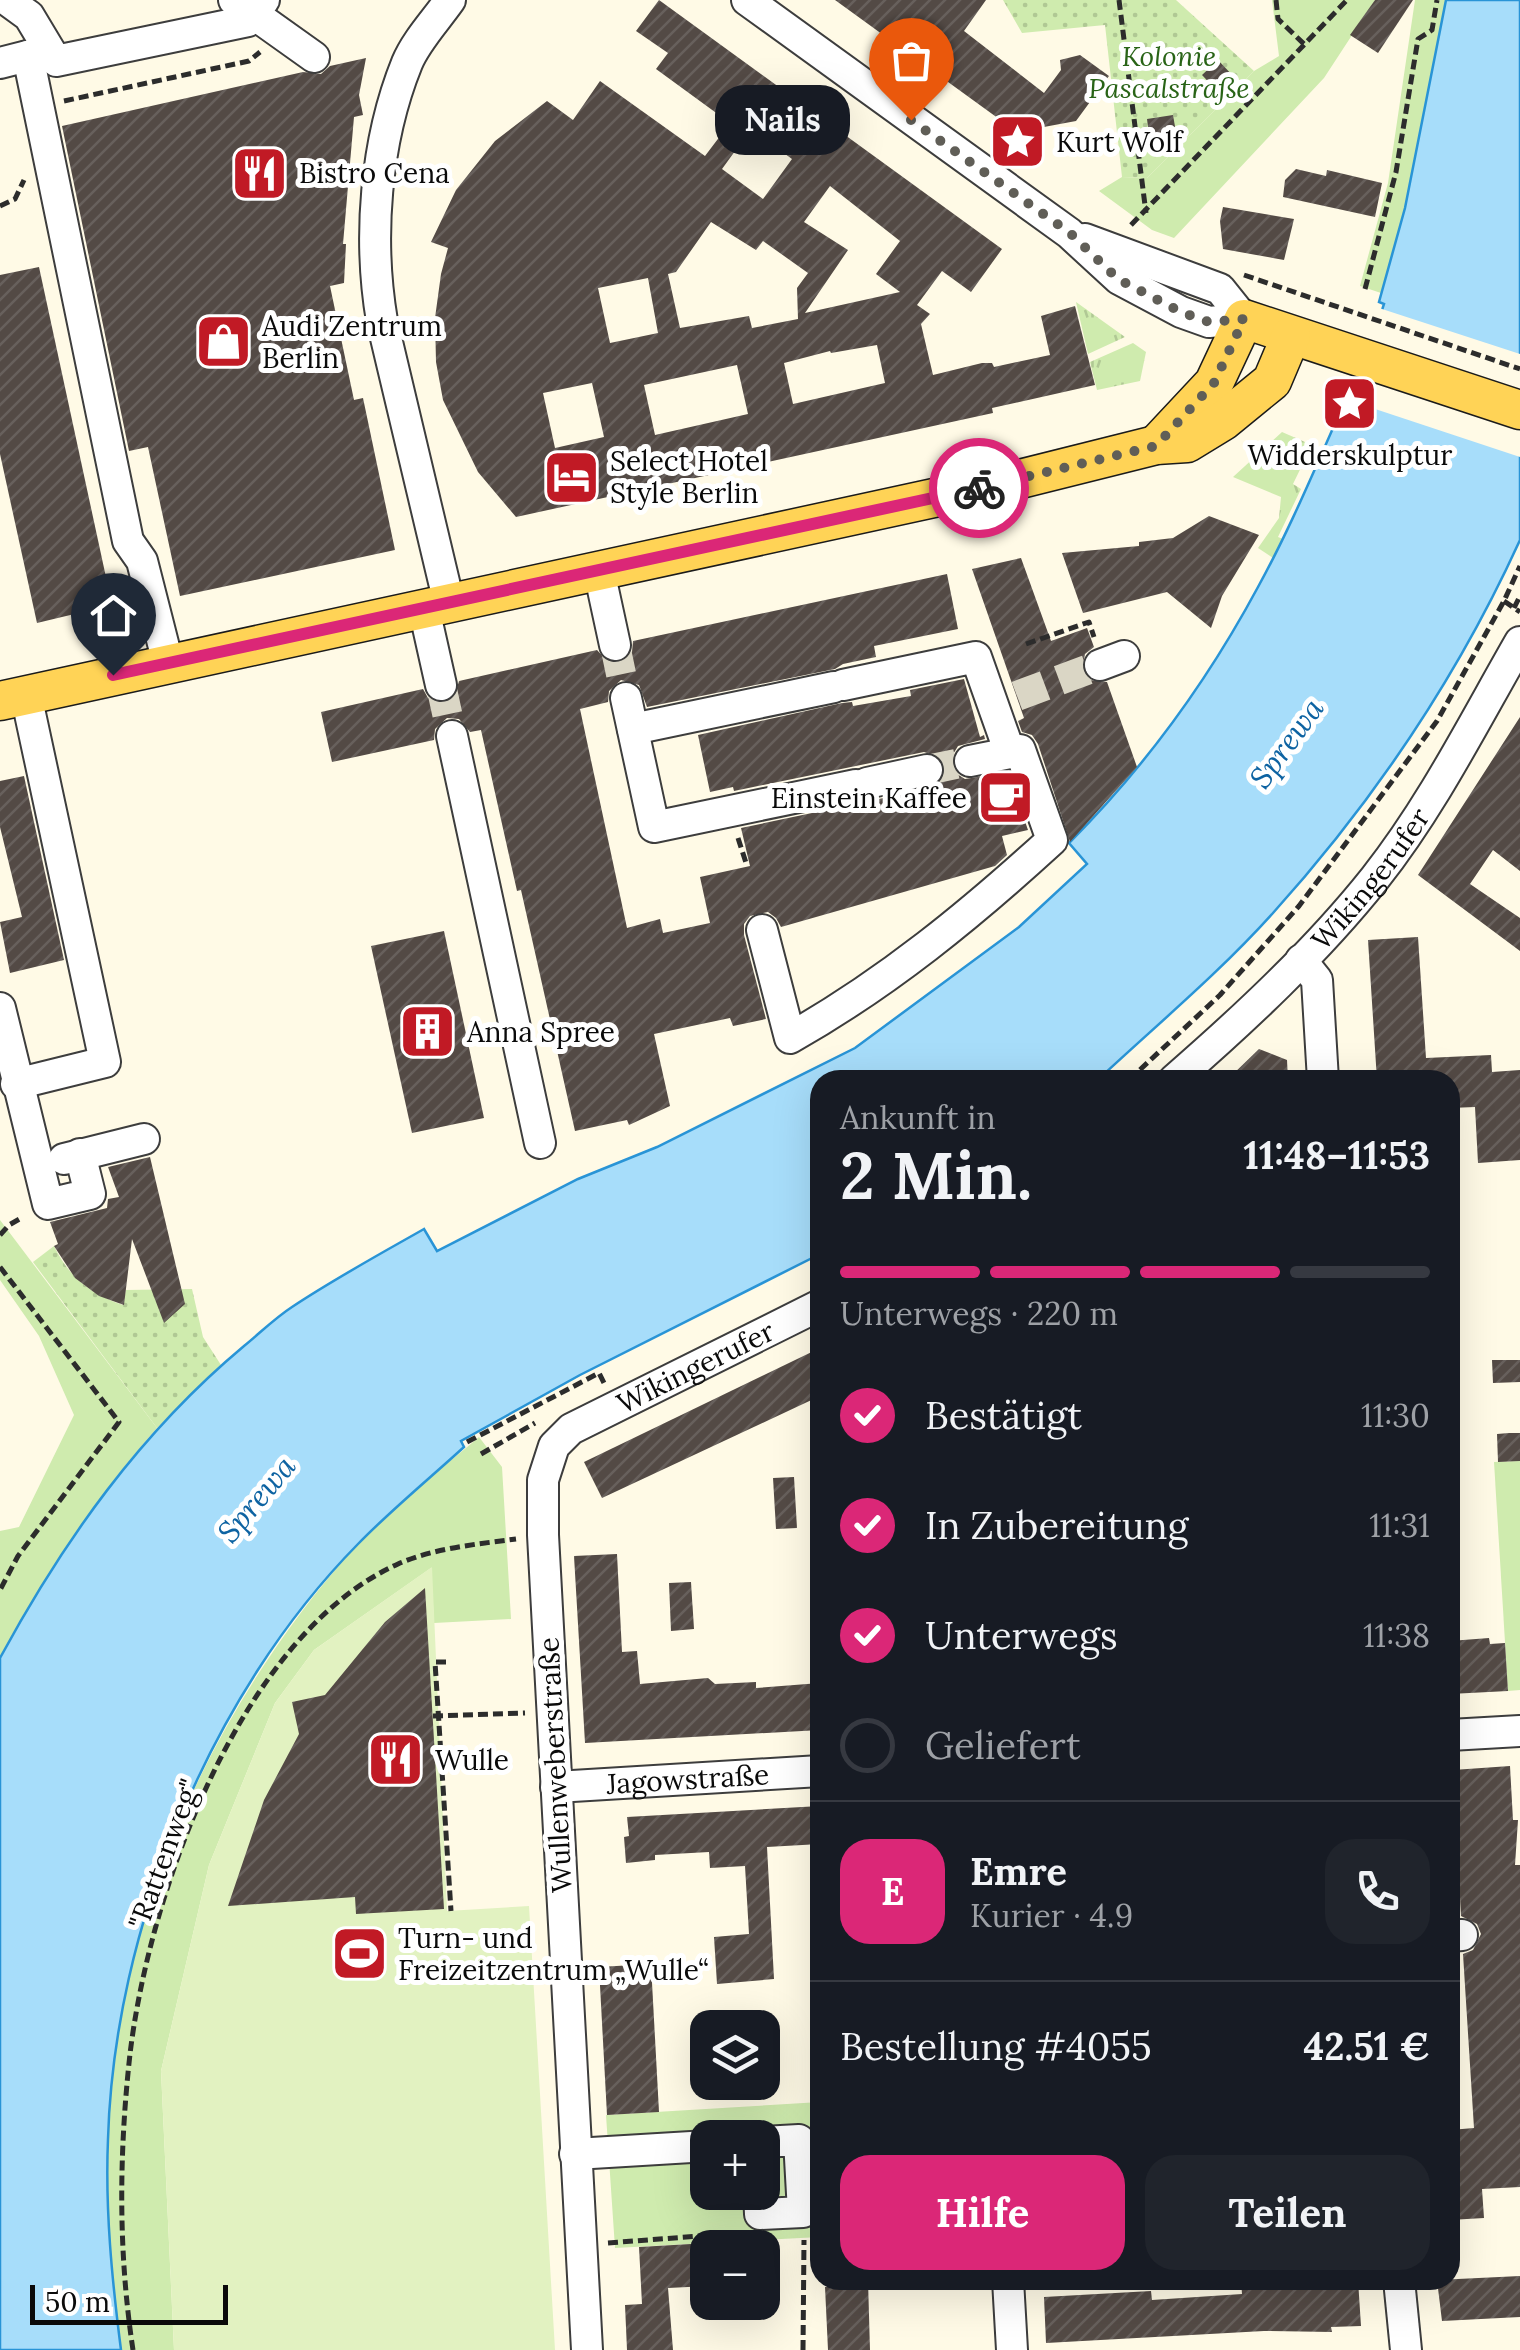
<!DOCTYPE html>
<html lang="de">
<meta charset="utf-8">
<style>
body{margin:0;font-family:Lora,serif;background:#20242c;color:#f1f3f6;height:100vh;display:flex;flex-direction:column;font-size:38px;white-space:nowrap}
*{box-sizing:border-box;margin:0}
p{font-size:32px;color:#9ea1a6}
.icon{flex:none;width:55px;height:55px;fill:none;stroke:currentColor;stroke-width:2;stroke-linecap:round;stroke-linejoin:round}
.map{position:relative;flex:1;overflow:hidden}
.side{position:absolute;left:810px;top:1070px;width:650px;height:1220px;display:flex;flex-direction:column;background:#171b24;border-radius:30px;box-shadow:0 10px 40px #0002}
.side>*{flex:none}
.buttons{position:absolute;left:690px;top:2010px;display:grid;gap:20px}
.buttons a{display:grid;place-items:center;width:90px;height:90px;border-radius:20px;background:#171b24;box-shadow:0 10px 40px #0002;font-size:50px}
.scale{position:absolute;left:30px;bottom:25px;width:198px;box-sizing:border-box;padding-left:10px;border:5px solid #0a0a0a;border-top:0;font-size:28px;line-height:35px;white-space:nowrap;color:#0a0a0a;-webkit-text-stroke:8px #fff;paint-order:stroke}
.pin{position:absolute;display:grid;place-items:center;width:85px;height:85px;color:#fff;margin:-102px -42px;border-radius:50% 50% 50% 0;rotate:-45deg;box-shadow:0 0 10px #0007}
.pin .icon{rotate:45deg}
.courier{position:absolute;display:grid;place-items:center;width:100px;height:100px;margin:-50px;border:8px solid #db2777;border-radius:50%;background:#fff;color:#222;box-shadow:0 2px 12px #0007}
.bubble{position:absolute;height:70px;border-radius:30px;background:#171b24;box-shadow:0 10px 40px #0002;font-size:32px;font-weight:800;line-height:70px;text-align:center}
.overview em{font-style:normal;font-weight:800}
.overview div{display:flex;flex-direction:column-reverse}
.overview{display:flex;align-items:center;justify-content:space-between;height:170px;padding:0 30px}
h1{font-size:65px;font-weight:800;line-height:75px}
.bar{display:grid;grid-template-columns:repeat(4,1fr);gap:15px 10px;align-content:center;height:120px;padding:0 30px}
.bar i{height:12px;border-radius:8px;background:#363941}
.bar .selected{background:#db2777}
.bar p{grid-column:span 4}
.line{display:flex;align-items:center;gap:25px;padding:0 30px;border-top:2px solid #363941}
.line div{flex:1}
.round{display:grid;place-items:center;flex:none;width:105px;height:105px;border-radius:30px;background:#20242c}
ol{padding:0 30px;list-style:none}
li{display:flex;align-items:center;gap:30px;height:110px}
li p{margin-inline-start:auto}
li .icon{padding:10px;border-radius:50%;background:#db2777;color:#fff;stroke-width:4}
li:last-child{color:#9ea1a6}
li i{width:55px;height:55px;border:5px solid #363941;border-radius:50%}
.action{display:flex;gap:20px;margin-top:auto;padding:20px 30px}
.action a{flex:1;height:115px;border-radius:30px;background:#db2777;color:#fff;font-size:40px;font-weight:800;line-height:115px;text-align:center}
.action a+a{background:#20242c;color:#f1f3f6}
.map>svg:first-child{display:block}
.grass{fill:url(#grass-tufts)}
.park{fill:#cfebae;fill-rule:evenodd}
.garden{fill:url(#garden-dots)}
.pitch{fill:#e2f2c1}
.water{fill:#a7ddfa;stroke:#2994d6;stroke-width:2.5}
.pier{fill:#fffae6}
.building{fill:url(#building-hatch);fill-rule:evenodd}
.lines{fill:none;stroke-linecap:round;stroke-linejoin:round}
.minor-tunnel{stroke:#dad6c5;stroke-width:30;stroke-dasharray:30 15;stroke-linecap:butt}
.minor-casing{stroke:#3d3d3d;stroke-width:34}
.major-casing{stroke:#1b1b1b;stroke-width:41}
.path{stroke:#2c2c2c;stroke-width:5;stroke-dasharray:10 5;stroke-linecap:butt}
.minor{stroke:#fff;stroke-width:30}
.major{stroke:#ffd356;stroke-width:38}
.done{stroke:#605e57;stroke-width:10;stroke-dasharray:0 18}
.route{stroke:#db2777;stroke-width:12}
.labels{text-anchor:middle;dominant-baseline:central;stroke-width:10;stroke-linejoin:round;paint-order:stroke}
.park-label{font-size:28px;font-style:italic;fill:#296417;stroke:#fff}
.poi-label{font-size:28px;fill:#0a0a0a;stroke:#fff;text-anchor:start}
.street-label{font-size:28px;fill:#0a0a0a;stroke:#fff}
.water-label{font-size:30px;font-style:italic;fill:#0d63a2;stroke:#fff}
</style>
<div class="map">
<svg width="1520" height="2350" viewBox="0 0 1520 2350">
<defs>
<pattern id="grass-tufts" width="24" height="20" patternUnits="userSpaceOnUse" patternTransform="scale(2.5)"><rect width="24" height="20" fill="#cfebae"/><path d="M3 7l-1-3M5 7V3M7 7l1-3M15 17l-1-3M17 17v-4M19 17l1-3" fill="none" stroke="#b0c894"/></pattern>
<pattern id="garden-dots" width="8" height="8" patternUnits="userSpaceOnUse" patternTransform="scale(2.5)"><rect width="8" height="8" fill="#cfebae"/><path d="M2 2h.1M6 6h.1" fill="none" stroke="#b0c894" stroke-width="1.8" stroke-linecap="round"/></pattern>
<pattern id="building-hatch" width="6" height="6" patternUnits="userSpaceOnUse" patternTransform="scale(2.5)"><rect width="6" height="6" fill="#534a45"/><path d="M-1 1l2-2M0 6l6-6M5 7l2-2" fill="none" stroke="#67605c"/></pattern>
</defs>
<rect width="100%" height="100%" fill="#fffae6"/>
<g class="grass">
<polygon points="1076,302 1125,337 1088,354"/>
<polygon points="1133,343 1146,352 1140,381 1097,390 1090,362"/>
<polygon points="1282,432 1312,445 1293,484 1301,489 1278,537 1283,539 1273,558 1258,548 1279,518 1281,497 1233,477"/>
</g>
<g class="park">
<polygon points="1272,0 1375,0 1324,78 1174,238 1152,230 1099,191 1122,177 1147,178 1254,71 1279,56"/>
<polygon points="1415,0 1446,0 1405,208 1381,293 1360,286 1388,183"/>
<path d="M0 1220 157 1428C95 1498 45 1576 0 1658V1531L19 1527 74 1415 39 1336 0 1280Z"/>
<path d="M479 1437 502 1467 511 1619 434 1623 431 1568 314 1650 275 1703 209 1865 161 2071 174 2350H121C112 2280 105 2209 108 2138 116 1919 209 1711 354 1548 390 1507 437 1473 479 1437Z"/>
<polygon points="1520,1461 1520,1690 1508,1691 1494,1462"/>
<path d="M820 2102V2237L615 2248 606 2115ZM708 2138H762V2192H708Z"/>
</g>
<g class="garden">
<polygon points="1003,0 1176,0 1254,71 1147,178 1122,177 1105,25 1022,33"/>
<path d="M54 1246C69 1277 90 1294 123 1305L126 1290 192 1289 203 1337 221 1365 157 1428 33 1262Z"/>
</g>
<polygon class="pitch" points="432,1567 447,1911 529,1906 555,2350 174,2350 161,2071 209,1865 275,1703 314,1650"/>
<path class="water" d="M1446 0H1520V540C1458 676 1373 802 1273 913 1220 972 1159 1023 1102 1076L1096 1080H820V1254L580 1375 461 1441 464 1447C429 1479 391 1510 358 1544 210 1694 114 1929 108 2139 105 2209 112 2280 121 2350H0V1658C64 1540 140 1433 244 1346 260 1333 275 1318 292 1307 334 1279 380 1254 424 1229L437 1251 578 1179 657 1147 855 1048 1019 927 1087 864 1069 843C1143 769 1208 680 1258 587 1290 529 1315 468 1342 408L1350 409 1384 304 1379 302 1405 208Z"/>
<polygon class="pier" points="1379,308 1520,354 1520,457 1348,400"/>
<g class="building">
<path d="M659 0 1002 249 971 292 942 271 917 305 930 314 921 324 933 375 982 363H992L994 367 1050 355 1041 316 1075 306 1095 385 992 408 993 413 516 517 478 472 443 400 436 362 435 318 441 274 448 248 431 242 456 190 495 141 547 101 573 120 600 81 705 156 730 123 656 69 668 53 636 31ZM751 129 792 159 763 199 722 169ZM830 186 900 241 876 274 900 292 805 313 848 250 804 222ZM711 222 756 250 763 241 808 273 797 288 798 319 752 328 749 316 680 328 668 274 676 272ZM648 278 658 333 610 343 598 288ZM877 345 885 383 793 404 784 363 830 351 831 353ZM737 365 748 414 655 435 644 385ZM592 383 604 437 555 448 543 393Z"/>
<polygon points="835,0 986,0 964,31 1044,93 1061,70 1060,60 1080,55 1109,76 1076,121 1017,132"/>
<polygon points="1375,0 1413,0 1378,53 1350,35"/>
<polygon points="366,58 359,95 363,115 354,117 343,244 346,244 344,283 330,286 354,400 363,398 395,550 180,596 148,447 129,451 62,126 303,72 321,74 330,66"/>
<polygon points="1218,60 1234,77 1218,92 1202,75"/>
<polygon points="1173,115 1177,138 1150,142 1147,119"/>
<polygon points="1296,169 1326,176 1327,170 1382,183 1375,217 1283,197 1285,180"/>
<polygon points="1223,207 1294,219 1284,260 1223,249 1220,221"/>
<polygon points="39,267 112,605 37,623 0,454 0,275"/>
<polygon points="1209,516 1259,535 1222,596 1211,628 1167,592 1083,613 1062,553 1139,546 1139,542 1173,538"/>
<polygon points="1021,558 1051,641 1087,628 1094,647 1085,654 1082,671 1089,680 1107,682 1137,767 1070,842 1038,744 1032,735 1022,732 1018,721 1024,718 972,569"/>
<polygon points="947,574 958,629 874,646 876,657 843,664 835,669 647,707 639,685 621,680 609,691 608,702 580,709 627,928 660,919 663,933 710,923 700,877 750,866 741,828 931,788 940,783 945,775 941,758 924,752 734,791 733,787 710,792 698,735 842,703 852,702 853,706 911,696 910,690 964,679 980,737 984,735 985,739 958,746 952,756 952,766 957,774 965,779 1008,772 1028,830 1002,836 1007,855 995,866 781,927 776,918 768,912 750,916 744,924 744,935 766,1019 733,1026 730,1018 654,1034 670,1106 629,1125 627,1120 575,1131 521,890 517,891 481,730 470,732 459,719 447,718 435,729 434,740 332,762 321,712 423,689 428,698 444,703 454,698 459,681 597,650 608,662 620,663 632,652 633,641"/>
<polygon points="1520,717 1520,871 1493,850 1470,884 1520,918 1520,951 1418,875"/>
<polygon points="24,776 64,960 10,973 0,922 22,917 0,827 0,781"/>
<polygon points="444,931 484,1118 412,1133 371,946"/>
<polygon points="1418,937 1426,1058 1491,1055 1492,1072 1520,1070 1520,1160 1478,1163 1475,1107 1450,1108 1450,1080 1377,1080 1368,940"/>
<polygon points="1259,1049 1287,1060 1288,1080 1227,1080"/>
<polygon points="150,1157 185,1304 164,1323 132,1239 124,1305 99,1296 75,1278 54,1246 58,1244 50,1222 107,1208 108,1199 119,1197 108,1167"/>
<polygon points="820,1348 820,1396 602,1498 584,1462"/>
<polygon points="1492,1360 1520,1360 1520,1382 1493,1383"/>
<polygon points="1509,1433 1520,1433 1520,1461 1498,1462 1497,1434"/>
<polygon points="794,1477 797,1528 776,1529 773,1478"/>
<polygon points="617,1554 622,1652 637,1651 640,1684 708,1678 715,1684 756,1682 756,1688 820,1683 820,1730 585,1743 574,1556"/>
<polygon points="691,1582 694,1629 671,1631 669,1583"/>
<polygon points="425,1588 444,1909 356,1914 355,1897 228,1906 264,1800 299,1734 292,1702 325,1695 385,1622"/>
<polygon points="1489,1638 1490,1644 1505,1643 1508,1691 1450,1694 1450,1641"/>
<polygon points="1510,1766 1513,1820 1518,1820 1515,1865 1520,1865 1520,2187 1482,2189 1484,2218 1450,2220 1450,2130 1474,2128 1463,1954 1473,1950 1481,1934 1477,1924 1461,1916 1453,1770"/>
<polygon points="820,1806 820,1844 767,1847 774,1979 717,1984 714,1937 749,1934 745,1866 710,1868 709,1852 655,1855 655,1860 626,1863 624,1837 629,1836 627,1817"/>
<polygon points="651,1964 659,2112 607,2115 599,1967"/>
<polygon points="708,2243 708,2286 668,2288 673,2350 627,2350 625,2305 642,2304 639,2247"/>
<polygon points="1520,2276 1520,2317 1442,2321 1437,2280"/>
<polygon points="841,2280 868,2280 870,2350 828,2350 825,2287 842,2286"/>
<polygon points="1241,2280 1358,2280 1361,2326 1331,2327 1332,2332 1264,2331 1046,2343 1044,2297 1151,2291 1152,2300 1242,2294"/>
</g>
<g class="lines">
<g class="minor-tunnel">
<polyline points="615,645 626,698"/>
<polyline points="441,685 452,736"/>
<polyline points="1017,696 1100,665"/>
<polyline points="927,770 970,761"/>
</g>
<defs>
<g id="minor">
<polyline points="7,0 29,16 56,61 248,21 264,0"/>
<polyline points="234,0 314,57"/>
<polyline points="747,0 1069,233 1119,279 1181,312 1209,322 1244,319"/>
<polyline points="28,56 128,541 142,561 168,663"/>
<polyline points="0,63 47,51"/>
<polyline points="1085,239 1220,289 1244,319"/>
<polyline points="599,571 615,645"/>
<path d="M449 603 382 321C368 239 375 142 407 63 416 41 436 20 450 0"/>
<polyline points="424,609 441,685"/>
<polyline points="1100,665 1124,656"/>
<polyline points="843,685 976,657 1010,753 970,761"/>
<polyline points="626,698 654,827 856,785"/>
<polyline points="633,729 834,687"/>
<polyline points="452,736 540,1143"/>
<polyline points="867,783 927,770"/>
<path d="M762 930 790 1038C887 983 970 915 1052 840L1020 750 1010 753"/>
<polyline points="1301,960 1317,980 1323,1080"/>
<polyline points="0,1008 48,1204 90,1194 80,1154"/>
<path id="s1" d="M1174 1080C1244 1019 1317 951 1375 878 1432 806 1474 722 1520 642"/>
<polyline points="16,1084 105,1062 26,695"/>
<polyline points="64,1159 144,1139"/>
<polyline points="1450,1735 1520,1731"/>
<path id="s2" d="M556 1787 820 1771"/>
<polyline points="1450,1936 1462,1935"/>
<polyline points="575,2154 708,2146"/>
<polyline points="759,2192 760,2214 803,2212 799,2140 762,2142"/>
<polyline points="1008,2280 1012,2350"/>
<polyline points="1399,2280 1406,2350"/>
<path id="s3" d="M587 2350 543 1535V1480L554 1446 571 1429 820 1305"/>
</g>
<g id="major">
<polyline points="1156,445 1214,383 1244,319 1520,410"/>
<polyline points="0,701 1012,481 1156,445 1187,443 1223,421 1272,381 1291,336"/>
</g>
</defs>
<use href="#minor" class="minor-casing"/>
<use href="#major" class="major-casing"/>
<g class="path">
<polyline points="1119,0 1146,213"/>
<polyline points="1276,0 1278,19 1305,45"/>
<polyline points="64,101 249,61 260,52"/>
<polyline points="0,206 15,199 24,180"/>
<polyline points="1131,225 1347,0"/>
<polyline points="1244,275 1520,369"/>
<polyline points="1365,289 1396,172 1418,39 1432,30 1437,0"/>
<polyline points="1504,601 1520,612"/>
<polyline points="1514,608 1520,596"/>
<polyline points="1026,644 1089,622 1094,637"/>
<polyline points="738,838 747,866"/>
<polyline points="1129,1080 1220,995 1299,906 1437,721 1504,601 1520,566"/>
<polyline points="0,1235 9,1225 23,1217"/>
<polyline points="0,1267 119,1422 18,1556 0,1590"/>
<polyline points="467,1442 599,1373 604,1383"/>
<polyline points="481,1454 535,1423"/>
<polyline points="446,1662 435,1662 451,1911"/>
<polyline points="433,1716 525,1713"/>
<polyline points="608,2243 739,2233"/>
<path d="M133 2350C118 2251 119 2153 130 2054 149 1894 240 1635 398 1564 434 1548 478 1544 516 1539"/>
<polyline points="803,2350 804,2240"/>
</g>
<use href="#minor" class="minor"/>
<use href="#major" class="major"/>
</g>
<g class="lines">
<polyline class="done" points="911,120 1070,233 1118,279 1181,312 1209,322 1244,319 1214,383 1156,446 979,488"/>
<polyline class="route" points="113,675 979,488"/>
</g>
<defs>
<symbol id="sight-square" viewBox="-11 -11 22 22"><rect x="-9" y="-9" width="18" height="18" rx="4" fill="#c11a25" stroke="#fff"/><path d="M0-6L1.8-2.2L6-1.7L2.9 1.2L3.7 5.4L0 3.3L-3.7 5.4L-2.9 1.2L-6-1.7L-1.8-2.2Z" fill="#fff"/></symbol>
<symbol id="restaurant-square" viewBox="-11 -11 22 22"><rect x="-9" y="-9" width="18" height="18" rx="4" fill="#c11a25" stroke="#fff"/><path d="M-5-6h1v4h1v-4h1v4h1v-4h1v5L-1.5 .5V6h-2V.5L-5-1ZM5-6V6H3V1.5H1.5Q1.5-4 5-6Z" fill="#fff"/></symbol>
<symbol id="shop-square" viewBox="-11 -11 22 22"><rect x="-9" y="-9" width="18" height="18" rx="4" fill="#c11a25" stroke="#fff"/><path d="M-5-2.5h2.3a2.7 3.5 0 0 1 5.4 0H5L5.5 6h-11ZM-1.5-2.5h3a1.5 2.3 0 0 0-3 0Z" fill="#fff"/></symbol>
<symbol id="hotel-square" viewBox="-11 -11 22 22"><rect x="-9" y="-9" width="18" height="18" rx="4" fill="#c11a25" stroke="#fff"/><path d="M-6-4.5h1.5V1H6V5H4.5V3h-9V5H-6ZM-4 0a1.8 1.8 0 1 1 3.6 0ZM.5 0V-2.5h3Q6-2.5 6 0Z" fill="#fff"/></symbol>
<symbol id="cafe-square" viewBox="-11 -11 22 22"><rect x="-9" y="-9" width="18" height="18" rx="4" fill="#c11a25" stroke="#fff"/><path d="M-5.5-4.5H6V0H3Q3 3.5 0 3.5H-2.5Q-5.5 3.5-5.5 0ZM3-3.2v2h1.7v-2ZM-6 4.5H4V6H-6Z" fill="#fff"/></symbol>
<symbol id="building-square" viewBox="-11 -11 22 22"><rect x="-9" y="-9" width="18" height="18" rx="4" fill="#c11a25" stroke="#fff"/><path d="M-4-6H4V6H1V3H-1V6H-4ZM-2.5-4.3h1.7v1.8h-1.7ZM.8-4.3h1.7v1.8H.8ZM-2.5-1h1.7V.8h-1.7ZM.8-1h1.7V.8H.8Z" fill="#fff"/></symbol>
<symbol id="stadium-square" viewBox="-11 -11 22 22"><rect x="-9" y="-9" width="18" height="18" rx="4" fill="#c11a25" stroke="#fff"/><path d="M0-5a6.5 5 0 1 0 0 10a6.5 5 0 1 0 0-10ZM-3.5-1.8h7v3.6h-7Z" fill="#fff"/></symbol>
</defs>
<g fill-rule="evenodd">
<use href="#sight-square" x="986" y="110" width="63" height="63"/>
<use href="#restaurant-square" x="228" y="142" width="63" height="63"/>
<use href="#shop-square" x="192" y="310" width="63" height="63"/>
<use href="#sight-square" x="1318" y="372" width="63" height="63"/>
<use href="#hotel-square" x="540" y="446" width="63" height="63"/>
<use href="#cafe-square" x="974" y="766" width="63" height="63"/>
<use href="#building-square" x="396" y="1000" width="63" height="63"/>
<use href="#restaurant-square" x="364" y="1728" width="63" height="63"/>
<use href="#stadium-square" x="328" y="1922" width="63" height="63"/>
</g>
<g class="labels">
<g class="park-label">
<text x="1169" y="56">Kolonie<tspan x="1169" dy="32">Pascalstraße</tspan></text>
</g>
<g class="poi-label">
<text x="1056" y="142">Kurt Wolf</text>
<text x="299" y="173">Bistro Cena</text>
<text x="262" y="326">Audi Zentrum<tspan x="262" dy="32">Berlin</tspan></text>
<text x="1350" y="455" text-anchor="middle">Widderskulptur</text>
<text x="610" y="461">Select Hotel<tspan x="610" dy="32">Style Berlin</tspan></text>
<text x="967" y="798" text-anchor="end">Einstein Kaffee</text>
<text x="467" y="1032">Anna Spree</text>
<text x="435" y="1760">Wulle</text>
<text x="398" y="1938">Turn- und<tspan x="398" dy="32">Freizeitzentrum „Wulle“</tspan></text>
</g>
<g class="street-label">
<text stroke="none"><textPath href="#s1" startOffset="282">Wikingerufer</textPath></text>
<text stroke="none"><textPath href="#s3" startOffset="1070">Wikingerufer</textPath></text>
<text transform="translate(555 1765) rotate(-93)">Wullenweberstraße</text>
<text stroke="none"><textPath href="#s2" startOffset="132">Jagowstraße</textPath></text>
<text transform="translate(164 1854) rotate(-70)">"Rattenweg"</text>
</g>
<g class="water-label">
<text transform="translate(1286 743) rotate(-54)">Sprewa</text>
<text transform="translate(256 1499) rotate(-50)">Sprewa</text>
</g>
</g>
</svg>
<div class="buttons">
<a><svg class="icon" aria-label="layers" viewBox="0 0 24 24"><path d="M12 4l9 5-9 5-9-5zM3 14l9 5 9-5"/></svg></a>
<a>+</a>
<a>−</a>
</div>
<div class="scale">50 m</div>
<div class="pin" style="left:911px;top:120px;background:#ea580c"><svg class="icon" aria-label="bag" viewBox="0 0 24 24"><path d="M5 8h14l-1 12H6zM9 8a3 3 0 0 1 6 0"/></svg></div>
<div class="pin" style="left:113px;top:675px;background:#1f2937"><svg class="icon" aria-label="home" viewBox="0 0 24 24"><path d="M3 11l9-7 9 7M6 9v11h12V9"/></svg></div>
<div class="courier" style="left:979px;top:488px"><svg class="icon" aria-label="bike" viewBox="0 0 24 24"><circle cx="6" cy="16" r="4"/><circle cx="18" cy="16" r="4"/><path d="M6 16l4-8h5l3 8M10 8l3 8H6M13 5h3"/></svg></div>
<div class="bubble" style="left:715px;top:85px;width:135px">Nails</div>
<section class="side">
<div class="overview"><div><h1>2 Min.</h1><p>Ankunft in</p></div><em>11:48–11:53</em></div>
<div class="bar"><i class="selected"></i><i class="selected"></i><i class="selected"></i><i></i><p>Unterwegs · 220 m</p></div>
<ol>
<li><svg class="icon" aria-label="check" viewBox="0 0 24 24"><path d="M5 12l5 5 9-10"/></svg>Bestätigt<p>11:30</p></li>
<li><svg class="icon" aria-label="check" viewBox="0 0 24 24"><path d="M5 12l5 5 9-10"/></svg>In Zubereitung<p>11:31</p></li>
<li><svg class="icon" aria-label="check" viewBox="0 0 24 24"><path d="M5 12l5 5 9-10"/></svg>Unterwegs<p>11:38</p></li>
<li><i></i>Geliefert</li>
</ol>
<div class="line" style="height:180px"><b class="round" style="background:#db2777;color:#fff">E</b><div><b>Emre</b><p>Kurier · 4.9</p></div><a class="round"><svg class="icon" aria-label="phone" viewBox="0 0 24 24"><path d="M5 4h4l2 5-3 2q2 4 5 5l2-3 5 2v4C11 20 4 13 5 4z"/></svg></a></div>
<div class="line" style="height:130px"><div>Bestellung #4055</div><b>42.51 €</b></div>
<div class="action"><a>Hilfe</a><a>Teilen</a></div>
</section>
</div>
